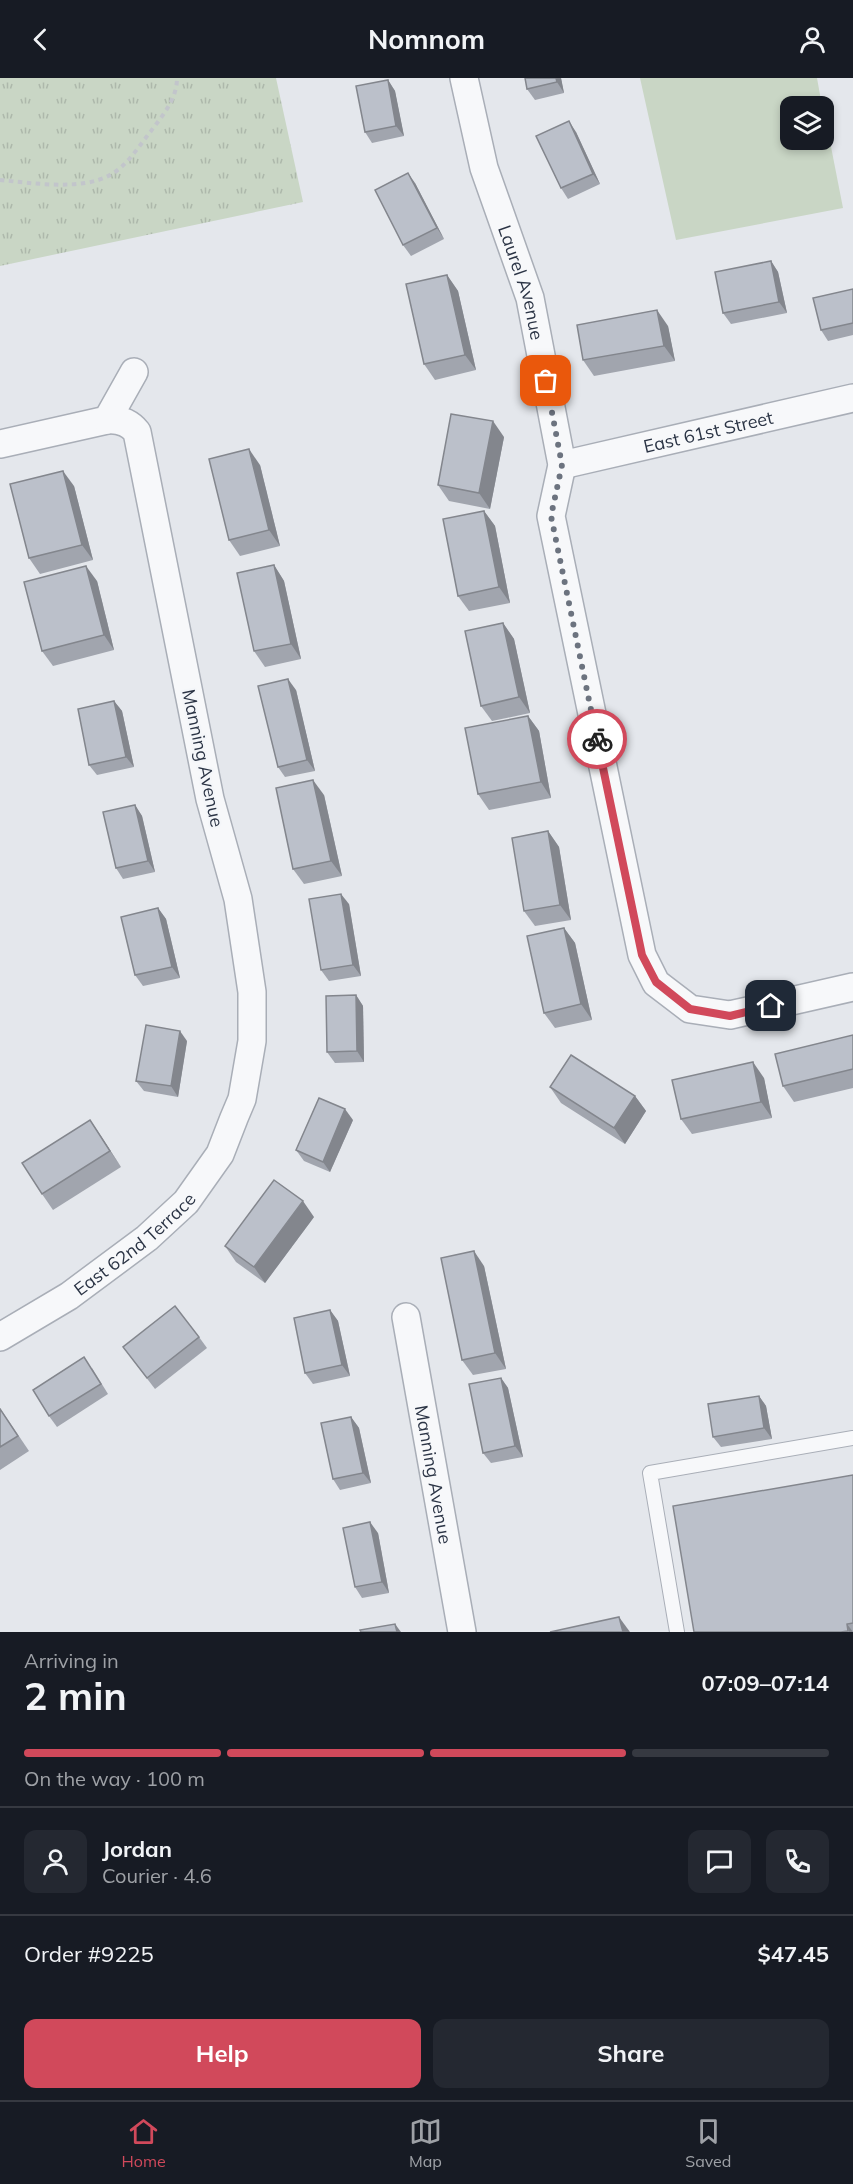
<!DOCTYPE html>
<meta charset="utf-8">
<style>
body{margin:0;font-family:Mulish,sans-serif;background:#242831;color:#f1f3f6;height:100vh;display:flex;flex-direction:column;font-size:22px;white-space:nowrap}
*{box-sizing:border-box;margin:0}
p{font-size:20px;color:#9ea1a6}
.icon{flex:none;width:33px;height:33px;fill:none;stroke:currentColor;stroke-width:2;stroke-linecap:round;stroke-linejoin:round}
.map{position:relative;height:1554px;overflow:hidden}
.panel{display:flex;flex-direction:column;background:#171b24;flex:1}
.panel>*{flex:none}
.controls{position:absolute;left:780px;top:18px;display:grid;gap:12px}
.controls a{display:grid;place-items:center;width:54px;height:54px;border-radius:12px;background:#171b24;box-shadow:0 3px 9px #0003;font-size:30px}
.pin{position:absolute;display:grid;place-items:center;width:51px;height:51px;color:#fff;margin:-26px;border-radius:12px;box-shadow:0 3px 9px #0006}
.courier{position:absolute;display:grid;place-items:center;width:60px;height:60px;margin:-30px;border:4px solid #d1495b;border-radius:50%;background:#fff;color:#222;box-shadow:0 2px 8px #0007}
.headline em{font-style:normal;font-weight:700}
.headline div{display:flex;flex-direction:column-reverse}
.headline{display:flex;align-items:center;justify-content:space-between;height:102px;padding:0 24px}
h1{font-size:39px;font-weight:700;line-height:45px}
.bar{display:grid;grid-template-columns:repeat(4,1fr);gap:9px 6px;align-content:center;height:72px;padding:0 24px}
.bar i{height:8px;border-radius:4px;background:#363941}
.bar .selected{background:#d1495b}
.bar p{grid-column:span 4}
.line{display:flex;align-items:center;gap:15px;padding:0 24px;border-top:2px solid #363941}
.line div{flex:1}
.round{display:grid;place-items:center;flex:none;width:63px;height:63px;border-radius:12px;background:#242831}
.cta{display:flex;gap:12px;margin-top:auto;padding:12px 24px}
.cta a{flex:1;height:69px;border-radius:12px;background:#d1495b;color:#fff;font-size:24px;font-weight:700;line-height:69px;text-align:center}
.cta a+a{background:#242831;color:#f1f3f6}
header{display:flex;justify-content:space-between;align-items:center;height:78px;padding:0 24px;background:#171b24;font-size:27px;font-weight:700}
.menu{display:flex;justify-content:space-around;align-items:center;height:84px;border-top:2px solid #363941;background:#171b24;font-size:16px;color:#9ea1a6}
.menu a{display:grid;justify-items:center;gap:3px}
.menu .selected{color:#d1495b}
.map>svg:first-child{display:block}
.green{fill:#c9d6c5}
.park{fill:url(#park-tufts)}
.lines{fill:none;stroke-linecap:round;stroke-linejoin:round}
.lane-casing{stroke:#a9aeb7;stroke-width:16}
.street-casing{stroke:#a9aeb7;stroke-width:30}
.path{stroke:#c2c5cb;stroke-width:4;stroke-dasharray:4.5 4.5;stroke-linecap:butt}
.lane{stroke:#f7f8fa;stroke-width:14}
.street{stroke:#f7f8fa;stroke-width:27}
.wall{fill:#a1a5ae}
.shaded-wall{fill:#83868d}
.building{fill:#bbc0ca;stroke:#83868d;stroke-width:1.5}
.done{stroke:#6c737f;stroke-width:6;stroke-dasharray:0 10.8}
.route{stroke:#d1495b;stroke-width:8}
.labels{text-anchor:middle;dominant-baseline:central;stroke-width:4.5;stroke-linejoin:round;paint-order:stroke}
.street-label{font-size:18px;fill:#2b3445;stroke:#f4f6f9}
</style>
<header><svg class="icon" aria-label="back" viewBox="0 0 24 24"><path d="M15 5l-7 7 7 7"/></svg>Nomnom<svg class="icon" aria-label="person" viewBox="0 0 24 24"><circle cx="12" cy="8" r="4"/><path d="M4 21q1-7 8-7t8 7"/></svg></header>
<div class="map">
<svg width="853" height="1554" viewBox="0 0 853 1554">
<defs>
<pattern id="park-tufts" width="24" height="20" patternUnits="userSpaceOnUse" patternTransform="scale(1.5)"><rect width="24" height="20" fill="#c9d6c5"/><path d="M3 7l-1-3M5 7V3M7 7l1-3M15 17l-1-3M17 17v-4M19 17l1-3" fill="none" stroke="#adb8ab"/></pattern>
</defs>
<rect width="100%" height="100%" fill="#e4e7ec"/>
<polygon class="green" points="640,0 817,0 822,28 790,28 790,62 824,62 824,33 843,130 676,162"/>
<polygon class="park" points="0,0 276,0 303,124 0,188"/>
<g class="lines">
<defs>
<polyline id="lane" points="677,1554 650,1395 853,1360"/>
<g id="street">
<path id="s1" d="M464 0 484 90 530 220 562 387 551 438 642 877 656 905 690 931 730 937 853 909"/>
<polyline points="0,366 107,342 134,294"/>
<path id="s2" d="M562 387 853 320"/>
<path id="s3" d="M406 1239 462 1554"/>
<path id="s4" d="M0 1259 69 1218 147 1160 186 1124 220 1076 234 1040 242 1021 252 963V914L238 821 210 721 137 354C129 344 119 341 107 342"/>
</g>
</defs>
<use href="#lane" class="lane-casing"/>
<use href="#street" class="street-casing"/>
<path class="path" d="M0 102C32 105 82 113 110 97 127 88 139 68 151 53 163 37 177 21 177 0"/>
<use href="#lane" class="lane"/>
<use href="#street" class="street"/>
</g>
<g class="wall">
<polygon points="561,0 564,15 535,22 527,11"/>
<polygon points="388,2 395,13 404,58 372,65 365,54"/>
<polygon points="576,54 600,106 568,121 561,110"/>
<polygon points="415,105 444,161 411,178 403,167"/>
<polygon points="771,183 778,194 787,235 731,246 723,235"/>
<polygon points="447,197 458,213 476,292 435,302 424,286"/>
<polygon points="853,211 853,257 828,263 821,252"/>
<polygon points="668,248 675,283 594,298 583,282"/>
<polygon points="504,359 490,431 449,423 438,407"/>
<polygon points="260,387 280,468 240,478 229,462"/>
<polygon points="74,408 93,482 40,496 29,480"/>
<polygon points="484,433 495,448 510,525 469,533 458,518"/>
<polygon points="274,487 284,503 301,581 265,589 254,573"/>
<polygon points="97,503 114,572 53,588 42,573"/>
<polygon points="503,545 514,561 530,635 492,643 481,628"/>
<polygon points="296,612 315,693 285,699 278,689"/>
<polygon points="114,623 122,633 134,689 97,697 89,687"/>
<polygon points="528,638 539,653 551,720 489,732 478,716"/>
<polygon points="324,717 342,798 304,806 293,791"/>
<polygon points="135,727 142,738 155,794 123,801 116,790"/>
<polygon points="548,753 559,769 571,842 535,848 524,833"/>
<polygon points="349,826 361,898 329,903 321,892"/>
<polygon points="158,830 166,841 180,900 143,908 135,897"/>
<polygon points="564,850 575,865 592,942 555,950 544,935"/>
<polygon points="356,917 363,928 364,984 335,985 327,974"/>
<polygon points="853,957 853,1010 794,1024 783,1008"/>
<polygon points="187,963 178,1019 144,1013 136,1003"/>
<polygon points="764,1000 772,1040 692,1056 681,1041"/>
<polygon points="550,1009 635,1018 646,1033 625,1066 561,1025"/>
<polygon points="90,1042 121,1089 53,1132 42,1116"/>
<polygon points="353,1042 330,1094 304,1083 296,1072"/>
<polygon points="314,1139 265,1205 236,1184 225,1168"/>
<polygon points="484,1188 506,1291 473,1297 462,1282"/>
<polygon points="330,1232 338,1243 350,1298 313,1306 305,1295"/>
<polygon points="199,1259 207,1270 155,1311 123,1269"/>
<polygon points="92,1290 108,1316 57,1349 49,1338"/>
<polygon points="501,1300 508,1310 523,1379 491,1385 483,1375"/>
<polygon points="759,1318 766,1328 772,1361 721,1369 713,1359"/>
<polygon points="0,1330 29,1373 0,1392"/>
<polygon points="351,1339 359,1350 371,1405 340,1412 333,1401"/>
<polygon points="853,1397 853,1554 694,1554"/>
<polygon points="378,1455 389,1515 362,1520 355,1509"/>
</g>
<g class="shaded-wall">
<polygon points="556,0 561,0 564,15 557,4"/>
<polygon points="388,2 395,13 404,58 396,48"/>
<polygon points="569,43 576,54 600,106 593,96"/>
<polygon points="408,95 415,105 444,161 437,150"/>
<polygon points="771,183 778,194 787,235 779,224"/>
<polygon points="447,197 458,213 476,292 465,277"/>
<polygon points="657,232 668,248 675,283 664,268"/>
<polygon points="493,343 504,359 490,431 479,415"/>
<polygon points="249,371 260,387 280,468 269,452"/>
<polygon points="63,393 74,408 93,482 82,467"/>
<polygon points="484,433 495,448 510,525 499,509"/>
<polygon points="274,487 284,503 301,581 291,566"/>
<polygon points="86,488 97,503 114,572 104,557"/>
<polygon points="503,545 514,561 530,635 519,619"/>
<polygon points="288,601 296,612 315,693 307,682"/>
<polygon points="114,623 122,633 134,689 126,679"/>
<polygon points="528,638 539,653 551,720 541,704"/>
<polygon points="313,702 324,717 342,798 331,783"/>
<polygon points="135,727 142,738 155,794 148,783"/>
<polygon points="548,753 559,769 571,842 560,827"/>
<polygon points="341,816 349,826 361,898 353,887"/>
<polygon points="158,830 166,841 180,900 172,889"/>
<polygon points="564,850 575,865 592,942 581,926"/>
<polygon points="356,917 363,928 364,984 357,973"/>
<polygon points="180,953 187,963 178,1019 171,1008"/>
<polygon points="753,984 764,1000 772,1040 761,1024"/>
<polygon points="635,1018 646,1033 625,1066 614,1050"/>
<polygon points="345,1031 353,1042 330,1094 323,1084"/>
<polygon points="90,1042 101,1058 121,1089 110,1073"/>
<polygon points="303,1123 314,1139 265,1205 254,1189"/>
<polygon points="474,1173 484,1188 506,1291 495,1275"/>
<polygon points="330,1232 338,1243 350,1298 342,1287"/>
<polygon points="501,1300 508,1310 523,1379 515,1368"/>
<polygon points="759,1318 766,1328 772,1361 764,1350"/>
<polygon points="351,1339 359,1350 371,1405 363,1395"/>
<polygon points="370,1444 378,1455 389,1515 382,1504"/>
<polygon points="619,1539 630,1554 623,1554"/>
<polygon points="395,1546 401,1554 397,1554"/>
<polygon points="847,1546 853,1554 849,1554"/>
</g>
<g class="building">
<polygon points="525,0 556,0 557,4 527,11"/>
<polygon points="388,2 396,48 365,54 356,8"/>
<polygon points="569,43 593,96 561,110 536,58"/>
<polygon points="408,95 437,150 403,167 375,112"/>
<polygon points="771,183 779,224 723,235 715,194"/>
<polygon points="447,197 465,277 424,286 406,206"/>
<polygon points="853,211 853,245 821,252 813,220"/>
<polygon points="657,232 664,268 583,282 577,247"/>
<polygon points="451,336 493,343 479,415 438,407"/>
<polygon points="249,371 269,452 229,462 209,381"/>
<polygon points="63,393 82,467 29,480 10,406"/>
<polygon points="484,433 499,509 458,518 443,441"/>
<polygon points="274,487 291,566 254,573 237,495"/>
<polygon points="86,488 104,557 42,573 24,504"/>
<polygon points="503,545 519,619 481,628 465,553"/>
<polygon points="288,601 307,682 278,689 258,608"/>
<polygon points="114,623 126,679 89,687 78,631"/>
<polygon points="528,638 541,704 478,716 465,650"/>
<polygon points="313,702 331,783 293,791 276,710"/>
<polygon points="135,727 148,783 116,790 103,734"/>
<polygon points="548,753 560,827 524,833 512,760"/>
<polygon points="341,816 353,887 321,892 309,821"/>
<polygon points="158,830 172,889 135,897 121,839"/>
<polygon points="564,850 581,926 544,935 527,858"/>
<polygon points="356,917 357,973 327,974 326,918"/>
<polygon points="146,947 180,953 171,1008 136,1003"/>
<polygon points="853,957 853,991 783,1008 775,976"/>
<polygon points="571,977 635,1018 614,1050 550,1009"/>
<polygon points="753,984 761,1024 681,1041 672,1002"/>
<polygon points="319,1020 345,1031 323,1084 296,1072"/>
<polygon points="90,1042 110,1073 42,1116 22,1085"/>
<polygon points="274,1102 303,1123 254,1189 225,1168"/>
<polygon points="474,1173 495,1275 462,1282 441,1180"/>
<polygon points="175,1228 199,1259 147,1300 123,1269"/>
<polygon points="330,1232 342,1287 305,1295 294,1240"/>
<polygon points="84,1279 101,1306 49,1338 33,1312"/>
<polygon points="501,1300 515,1368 483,1375 469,1306"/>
<polygon points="759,1318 764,1350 713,1359 708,1326"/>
<polygon points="0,1331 18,1358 0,1369"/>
<polygon points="351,1339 363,1395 333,1401 321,1345"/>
<polygon points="853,1397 853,1545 847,1546 848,1553 841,1554 694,1554 673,1428"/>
<polygon points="370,1444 382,1504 355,1509 343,1450"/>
<polygon points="619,1539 623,1554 550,1554"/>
<polygon points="395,1546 397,1554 361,1554 360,1552"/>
</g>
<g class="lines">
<polyline class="done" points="546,303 562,387 551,438 597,661"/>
<polyline class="route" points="597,661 642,877 656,904 690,931 730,938 771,928"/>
</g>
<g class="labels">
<g class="street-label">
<text stroke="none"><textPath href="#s1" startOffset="213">Laurel Avenue</textPath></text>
<text stroke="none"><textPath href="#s2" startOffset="150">East 61st Street</textPath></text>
<text transform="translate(203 680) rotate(78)">Manning Avenue</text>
<text stroke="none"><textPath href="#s4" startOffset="164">East 62nd Terrace</textPath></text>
<text stroke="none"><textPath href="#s3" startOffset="160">Manning Avenue</textPath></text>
</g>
</g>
</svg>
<div class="controls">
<a><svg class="icon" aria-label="layers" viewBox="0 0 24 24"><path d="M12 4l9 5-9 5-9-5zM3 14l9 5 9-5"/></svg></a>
</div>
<div class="pin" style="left:546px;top:303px;background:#ea580c"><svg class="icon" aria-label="bag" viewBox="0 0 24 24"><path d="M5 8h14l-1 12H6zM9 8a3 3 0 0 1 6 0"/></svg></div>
<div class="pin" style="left:771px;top:928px;background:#1f2937"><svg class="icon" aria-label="home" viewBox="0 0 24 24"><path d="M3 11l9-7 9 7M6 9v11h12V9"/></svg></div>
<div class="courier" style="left:597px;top:661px"><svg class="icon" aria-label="bike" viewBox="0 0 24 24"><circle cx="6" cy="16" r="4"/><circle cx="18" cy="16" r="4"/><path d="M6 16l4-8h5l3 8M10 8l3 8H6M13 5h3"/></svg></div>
</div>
<section class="panel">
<div class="headline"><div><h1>2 min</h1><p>Arriving in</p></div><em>07:09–07:14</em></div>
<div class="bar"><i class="selected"></i><i class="selected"></i><i class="selected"></i><i></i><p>On the way · 100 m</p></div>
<div class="line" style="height:108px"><a class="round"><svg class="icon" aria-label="person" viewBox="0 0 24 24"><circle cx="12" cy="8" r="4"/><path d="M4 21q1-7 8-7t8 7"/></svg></a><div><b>Jordan</b><p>Courier · 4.6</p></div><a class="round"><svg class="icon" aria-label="chat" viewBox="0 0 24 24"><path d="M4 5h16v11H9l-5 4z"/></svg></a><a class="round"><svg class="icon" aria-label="phone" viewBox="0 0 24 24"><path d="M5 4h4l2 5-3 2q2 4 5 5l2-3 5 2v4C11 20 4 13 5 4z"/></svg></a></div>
<div class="line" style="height:78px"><div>Order #9225</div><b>$47.45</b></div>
<div class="cta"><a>Help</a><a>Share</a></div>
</section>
<nav class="menu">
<a class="selected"><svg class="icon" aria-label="home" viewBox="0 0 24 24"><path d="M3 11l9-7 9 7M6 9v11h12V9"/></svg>Home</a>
<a><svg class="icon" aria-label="map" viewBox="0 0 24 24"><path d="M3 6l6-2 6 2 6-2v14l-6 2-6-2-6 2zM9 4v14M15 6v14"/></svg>Map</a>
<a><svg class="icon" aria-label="saved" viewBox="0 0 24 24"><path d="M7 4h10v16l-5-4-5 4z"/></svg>Saved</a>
</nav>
